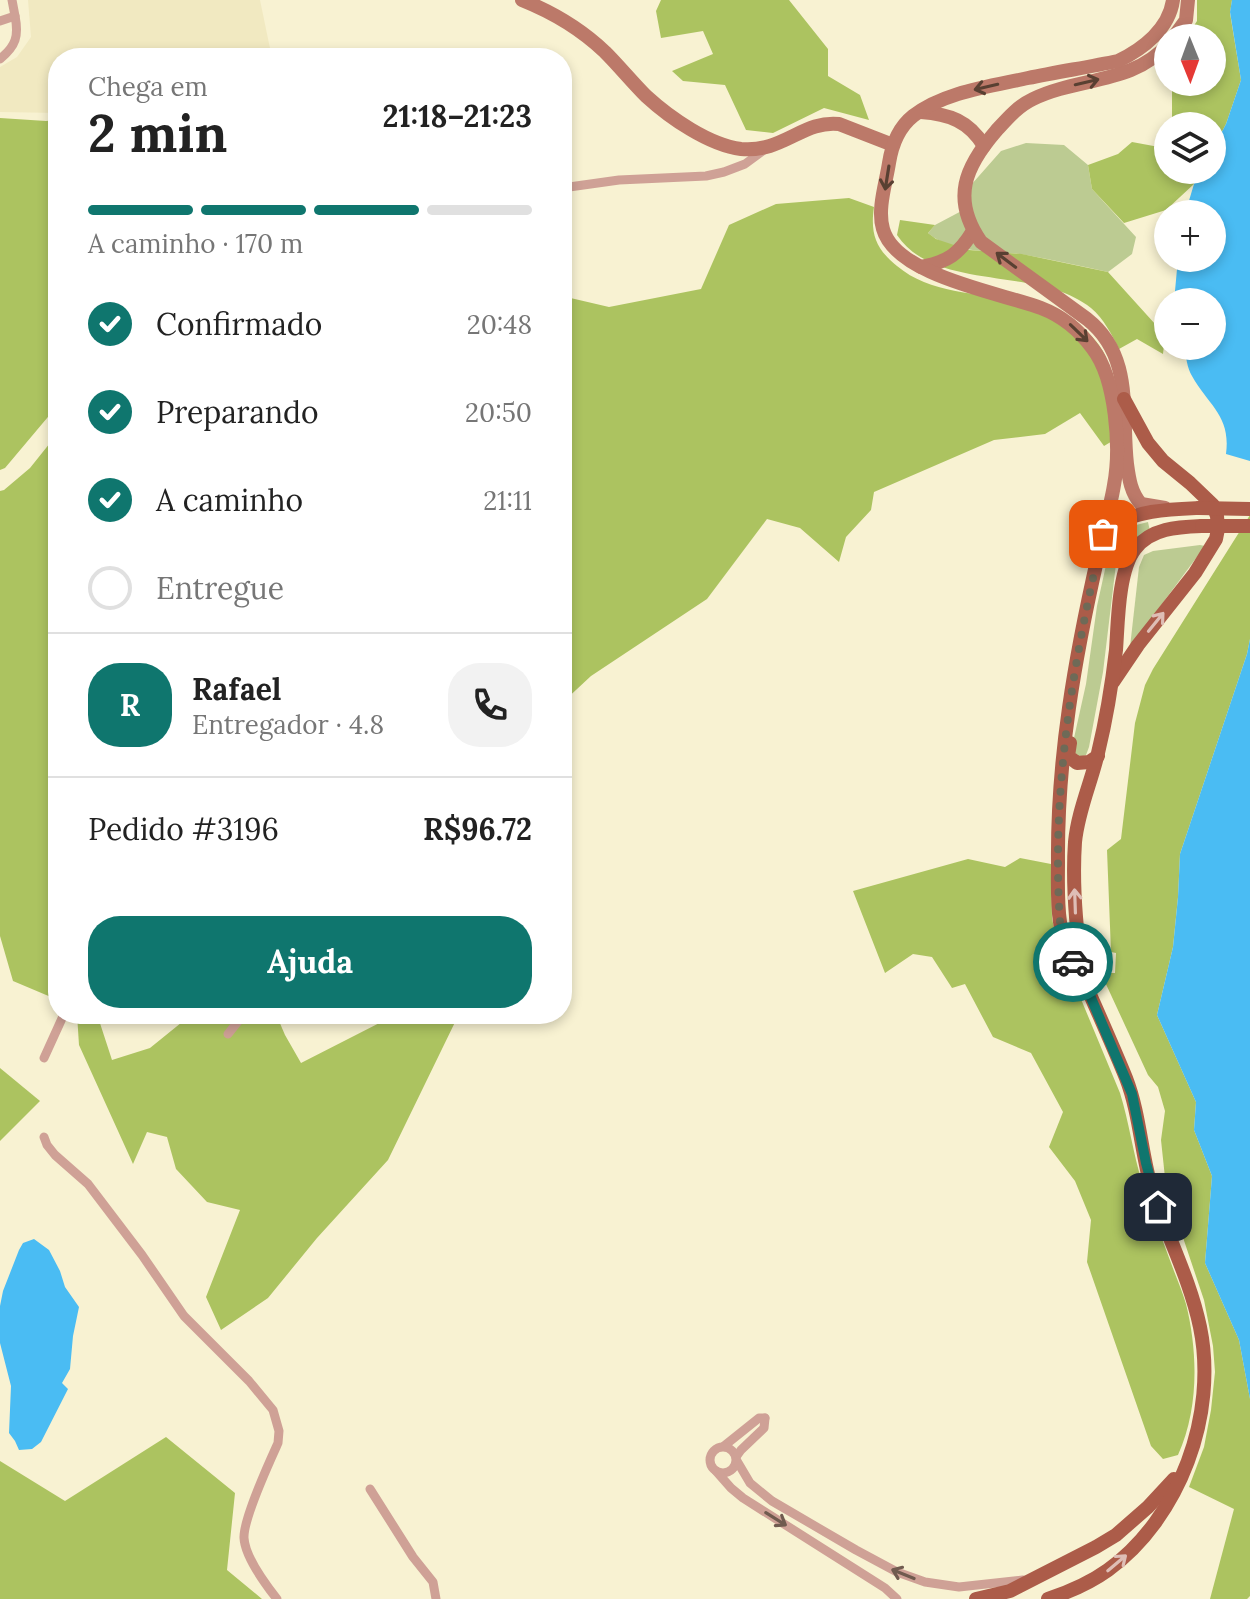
<!DOCTYPE html>
<html lang="pt">
<meta charset="utf-8">
<style>
body{margin:0;font-family:Lora,serif;background:#f2f2f2;color:#222;height:100vh;display:flex;flex-direction:column;font-size:30px;white-space:nowrap}
*{box-sizing:border-box;margin:0}
p{font-size:26px;color:#767676}
.icon{flex:none;width:44px;height:44px;fill:none;stroke:currentColor;stroke-width:2;stroke-linecap:round;stroke-linejoin:round}
.map{position:relative;flex:1;overflow:hidden}
.panel{position:absolute;left:48px;top:48px;width:524px;height:976px;display:flex;flex-direction:column;background:#fff;border-radius:32px;box-shadow:0 4px 12px #0003}
.panel>*{flex:none}
.needle{width:52px;rotate:179deg}
.fabs{position:absolute;left:1154px;top:24px;display:grid;gap:16px}
.fabs a{display:grid;place-items:center;width:72px;height:72px;border-radius:50%;background:#fff;box-shadow:0 4px 12px #0003;font-size:40px}
.pin{position:absolute;display:grid;place-items:center;width:68px;height:68px;color:#fff;margin:-34px;border-radius:16px;box-shadow:0 4px 12px #0006}
.courier{position:absolute;display:grid;place-items:center;width:80px;height:80px;margin:-40px;border:6px solid #0f766e;border-radius:50%;background:#fff;color:#222;box-shadow:0 2px 10px #0007}
.head em{font-style:normal;font-weight:700}
.head div{display:flex;flex-direction:column-reverse}
.head{display:flex;align-items:center;justify-content:space-between;height:136px;padding:0 40px}
h1{font-size:52px;font-weight:700;line-height:60px}
.bar{display:grid;grid-template-columns:repeat(4,1fr);gap:12px 8px;align-content:center;height:96px;padding:0 40px}
.bar i{height:10px;border-radius:6px;background:#e0e0e0}
.bar .selected{background:#0f766e}
.bar p{grid-column:span 4}
.line{display:flex;align-items:center;gap:20px;padding:0 40px;border-top:2px solid #e0e0e0}
.line div{flex:1}
.round{display:grid;place-items:center;flex:none;width:84px;height:84px;border-radius:32px;background:#f2f2f2}
ol{padding:0 40px;list-style:none}
li{display:flex;align-items:center;gap:24px;height:88px}
li p{margin-inline-start:auto}
li .icon{padding:8px;border-radius:50%;background:#0f766e;color:#fff;stroke-width:4}
li:last-child{color:#767676}
li i{width:44px;height:44px;border:4px solid #e0e0e0;border-radius:50%}
.action{display:flex;gap:16px;margin-top:auto;padding:16px 40px}
.action a{flex:1;height:92px;border-radius:32px;background:#0f766e;color:#fff;font-size:32px;font-weight:700;line-height:92px;text-align:center}
.map>svg:first-child{display:block}
.built{fill:#f1e9c1}
.green{fill:#bccb92}
.forest{fill:#acc360}
.water{fill:#4abcf3}
.lines{fill:none;stroke-linecap:round;stroke-linejoin:round}
.minor{stroke:#cfa196;stroke-width:9}
.secondary{stroke:#bc7969;stroke-width:14}
.primary{stroke:#ac5c49;stroke-width:14}
.primary-bridge{stroke:#ac5c49;stroke-width:14}
.oneway{stroke:#594032}
.oneway2{stroke:#debeb6}
.oneway3{stroke:#705b4f}
.done{stroke:#6e6a57;stroke-width:8;stroke-dasharray:0 14.4}
.route{stroke:#0f766e;stroke-width:10}
</style>
<div class="map">
<svg width="1250" height="1599" viewBox="0 0 1250 1599">
<rect width="100%" height="100%" fill="#f8f2d2"/>
<polygon class="built" points="28,0 260,0 272,58 58,58 58,113 0,112 0,67 17,57 31,37"/>
<g class="green">
<path d="M1026 143 1064 145 1088 165 1092 189 1136 237 1132 254 1108 272C1081 266 1054 260 1026 255 994 249 955 256 928 233L935 225 969 207 971 185 1001 151Z"/>
<path d="M1148 522 1150 531C1131 539 1126 546 1116 564L1103 672 1089 747 1086 755 1080 757 1074 752V738L1086 684 1097 606 1108 556 1119 538 1132 526Z"/>
<polygon points="1200,545 1205,546 1130,647 1139,567 1144,555 1153,551"/>
</g>
<g class="forest">
<polygon points="661,0 789,0 828,49 828,76 860,95 869,120 824,108 773,133 746,130 725,85 683,81 672,71 713,54 703,31 661,38 656,11"/>
<polygon points="1197,0 1232,0 1230,13 1241,80 1226,124 1212,151 1212,126 1172,126 1172,89 1180,82 1212,82 1212,38 1186,38 1197,21"/>
<polygon points="0,118 46,121 58,120 58,405 5,468 0,470"/>
<polygon points="1168,140 1168,170 1202,170 1194,184 1166,210 1124,223 1092,189 1088,165 1118,154 1132,142 1159,147"/>
<path d="M849 198 874 207C870 234 876 249 897 266 935 298 991 292 1037 305 1063 313 1093 330 1105 355 1108 362 1107 371 1108 379 1110 399 1112 420 1114 440L1104 446 1080 413 1045 434 994 440 874 492 871 510 846 537 839 562 800 528 767 519 707 599 591 676 562 703V296L609 307 701 289 729 225 776 204Z"/>
<path d="M900 220 935 225 928 233 936 239 969 250 1022 254 1108 272 1165 335 1163 354 1137 339 1119 349C1112 335 1104 319 1091 308 1038 265 936 293 897 235Z"/>
<polygon points="58,433 58,1000 13,981 0,936 0,491 4,490 30,468"/>
<polygon points="1250,515 1250,639 1247,654 1180,854 1178,897 1173,947 1157,1015 1196,1102 1194,1130 1212,1176 1205,1263 1239,1340 1250,1399 1250,1596 1247,1599 1210,1599 1234,1509 1189,1487 1204,1447 1211,1410 1215,1372 1213,1346 1204,1300 1166,1187 1161,1140 1165,1111 1158,1087 1148,1075 1105,982 1107,973 1115,973 1116,953 1111,952 1107,850 1121,839 1135,723 1145,685 1153,669"/>
<path d="M1020 858 1051 864 1052 918 1056 939 1120 1093C1129 1122 1133 1153 1142 1182 1151 1210 1161 1236 1171 1263 1176 1277 1182 1290 1186 1304 1198 1352 1199 1409 1178 1455L1163 1459 1151 1446 1087 1262 1091 1220 1075 1181 1049 1147 1063 1112 1031 1053 993 1037 965 984 952 988 932 957 913 954 885 973 853 891 968 859 1005 867Z"/>
<polygon points="77,1014 97,1014 112,1060 150,1048 192,1014 276,1014 285,1035 301,1063 397,1014 459,1014 388,1160 317,1238 268,1298 221,1330 206,1297 240,1210 207,1202 176,1169 167,1137 147,1132 133,1164 79,1045"/>
<polygon points="0,1068 40,1101 0,1141"/>
<polygon points="166,1437 235,1493 227,1570 262,1599 0,1599 0,1461 65,1501"/>
</g>
<g class="water">
<path d="M1232 0H1250V461L1226 454C1231 416 1209 406 1192 376 1187 368 1186 356 1184 346H1212V302H1174L1178 258H1212V214H1185L1194 184 1202 170H1212V151L1226 124 1241 80 1230 12Z"/>
<polygon points="1250,639 1250,1399 1239,1340 1205,1263 1212,1176 1194,1130 1196,1102 1157,1015 1173,947 1178,897 1180,854 1247,654"/>
<polygon points="34,1239 49,1250 60,1271 65,1287 79,1307 73,1336 70,1369 62,1383 68,1389 41,1442 32,1449 19,1450 15,1441 9,1433 11,1386 0,1343 0,1306 3,1291 19,1250 23,1243"/>
</g>
<g class="lines">
<g class="minor">
<polyline points="0,21 15,16 12,0"/>
<path d="M0 59C16 46 19 36 15 16"/>
<polyline points="562,188 619,180 706,176 724,172 745,164 764,150"/>
<polyline points="228,1034 244,1014"/>
<polyline points="44,1058 64,1014"/>
<path d="M44 1137 47 1145 55 1155 88 1184 142 1255 184 1316 249 1381 273 1410 279 1431 278 1443C269 1463 243 1519 244 1538 245 1557 266 1585 277 1599"/>
<polyline points="724,1446 759,1418 765,1418"/>
<circle cx="723" cy="1460" r="13"/>
<polyline points="736,1457 741,1450 764,1428 765,1418"/>
<polyline points="737,1461 750,1483 772,1501 856,1550 897,1572 925,1582 959,1587 1023,1580"/>
<polyline points="716,1471 731,1488 743,1498 885,1588 897,1599"/>
<polyline points="370,1489 413,1557 433,1582 436,1599"/>
</g>
<g class="secondary">
<path d="M522 0C552 12 582 30 605 52 619 66 632 82 646 96 670 118 709 145 741 149 783 153 803 120 839 124L893 145"/>
<polyline points="1173,38 1186,20 1188,0"/>
<path d="M921 112C949 114 969 121 984 146"/>
<path d="M921 267C948 262 959 254 973 231"/>
<path d="M1165 508 1141 504C1131 493 1129 479 1127 464 1121 412 1134 356 1087 319L981 242C951 199 965 167 996 131 1007 119 1018 106 1033 99 1078 77 1134 84 1168 44"/>
<path d="M1100 544C1105 524 1111 504 1114 485 1121 448 1116 379 1093 349 1080 331 1062 316 1041 308 1001 293 896 276 883 229 877 209 886 183 889 163 892 144 898 128 913 116 943 92 992 86 1028 78 1058 72 1088 67 1118 61 1143 49 1169 29 1173 0"/>
</g>
<g class="primary">
<polyline points="1113,682 1138,645 1195,573 1216,539 1218,529 1217,516 1213,505 1190,483 1163,461 1148,443 1124,399"/>
<polyline points="1070,743 1068,756 1077,763 1089,762 1098,756"/>
<path d="M1082 970C1076 928 1072 885 1075 842 1078 811 1091 783 1098 753 1106 720 1112 684 1116 650 1118 623 1118 571 1135 549 1151 528 1178 527 1202 526"/>
<polyline points="976,1599 1010,1591 1096,1547 1116,1535 1148,1507 1174,1479"/>
<path d="M1048 1599C1069 1592 1090 1583 1108 1570 1180 1518 1218 1414 1200 1327 1190 1279 1167 1236 1152 1190 1141 1153 1140 1114 1126 1078 1113 1046 1099 1015 1085 983 1075 961 1063 948 1060 922 1057 902 1058 882 1058 862 1057 758 1075 657 1098 556 1102 546 1106 536 1113 528 1131 510 1175 509 1199 508"/>
</g>
<g class="primary-bridge">
<polyline points="1199,508 1250,509"/>
<polyline points="1202,526 1250,526"/>
</g>
</g>
<defs><path id="oneway-shaft" d="M-6 0H5M1.5-3L5.5 0L1.5 3" fill="none" stroke-width="1.6" stroke-linecap="round" stroke-linejoin="round" transform="scale(2)"/></defs>
<g class="oneway">
<use href="#oneway-shaft" transform="translate(1087 82) rotate(-13)"/>
<use href="#oneway-shaft" transform="translate(986 87) rotate(167)"/>
<use href="#oneway-shaft" transform="translate(887 178) rotate(99)"/>
<use href="#oneway-shaft" transform="translate(1006 260) rotate(-143)"/>
<use href="#oneway-shaft" transform="translate(1079 333) rotate(44)"/>
</g>
<g class="oneway2">
<use href="#oneway-shaft" transform="translate(1156 622) rotate(-51)"/>
<use href="#oneway-shaft" transform="translate(1075 901) rotate(-92)"/>
<use href="#oneway-shaft" transform="translate(1117 1563) rotate(-40)"/>
</g>
<g class="oneway3">
<use href="#oneway-shaft" transform="translate(776 1519) rotate(32)"/>
<use href="#oneway-shaft" transform="translate(903 1574) rotate(-158)"/>
</g>
<g class="lines">
<path class="done" d="M1073 962 1063 939 1060 922C1051 791 1073 662 1103 534"/>
<polyline class="route" points="1073,962 1083,979 1132,1094 1146,1163 1158,1207"/>
</g>
</svg>
<div class="fabs">
<a><svg class="needle" viewBox="-14 -14 28 28"><path d="M0-13l5 13h-10z" fill="#e53935"/><path d="M0 13l5-13h-10z" fill="#767676"/></svg></a>
<a><svg class="icon" aria-label="layers" viewBox="0 0 24 24"><path d="M12 4l9 5-9 5-9-5zM3 14l9 5 9-5"/></svg></a>
<a>+</a>
<a>−</a>
</div>
<div class="pin" style="left:1103px;top:534px;background:#ea580c"><svg class="icon" aria-label="bag" viewBox="0 0 24 24"><path d="M5 8h14l-1 12H6zM9 8a3 3 0 0 1 6 0"/></svg></div>
<div class="pin" style="left:1158px;top:1207px;background:#1f2937"><svg class="icon" aria-label="home" viewBox="0 0 24 24"><path d="M3 11l9-7 9 7M6 9v11h12V9"/></svg></div>
<div class="courier" style="left:1073px;top:962px"><svg class="icon" aria-label="car" viewBox="0 0 24 24"><path d="M5 17H2v-5l4-1 3-4h7l3 4 3 1v5h-3M9 17h6M6 11h13"/><circle cx="7" cy="17" r="2"/><circle cx="17" cy="17" r="2"/></svg></div>
<section class="panel">
<div class="head"><div><h1>2 min</h1><p>Chega em</p></div><em>21:18–21:23</em></div>
<div class="bar"><i class="selected"></i><i class="selected"></i><i class="selected"></i><i></i><p>A caminho · 170 m</p></div>
<ol>
<li><svg class="icon" aria-label="check" viewBox="0 0 24 24"><path d="M5 12l5 5 9-10"/></svg>Confirmado<p>20:48</p></li>
<li><svg class="icon" aria-label="check" viewBox="0 0 24 24"><path d="M5 12l5 5 9-10"/></svg>Preparando<p>20:50</p></li>
<li><svg class="icon" aria-label="check" viewBox="0 0 24 24"><path d="M5 12l5 5 9-10"/></svg>A caminho<p>21:11</p></li>
<li><i></i>Entregue</li>
</ol>
<div class="line" style="height:144px"><b class="round" style="background:#0f766e;color:#fff">R</b><div><b>Rafael</b><p>Entregador · 4.8</p></div><a class="round"><svg class="icon" aria-label="phone" viewBox="0 0 24 24"><path d="M5 4h4l2 5-3 2q2 4 5 5l2-3 5 2v4C11 20 4 13 5 4z"/></svg></a></div>
<div class="line" style="height:104px"><div>Pedido #3196</div><b>R$96.72</b></div>
<div class="action"><a>Ajuda</a></div>
</section>
</div>
